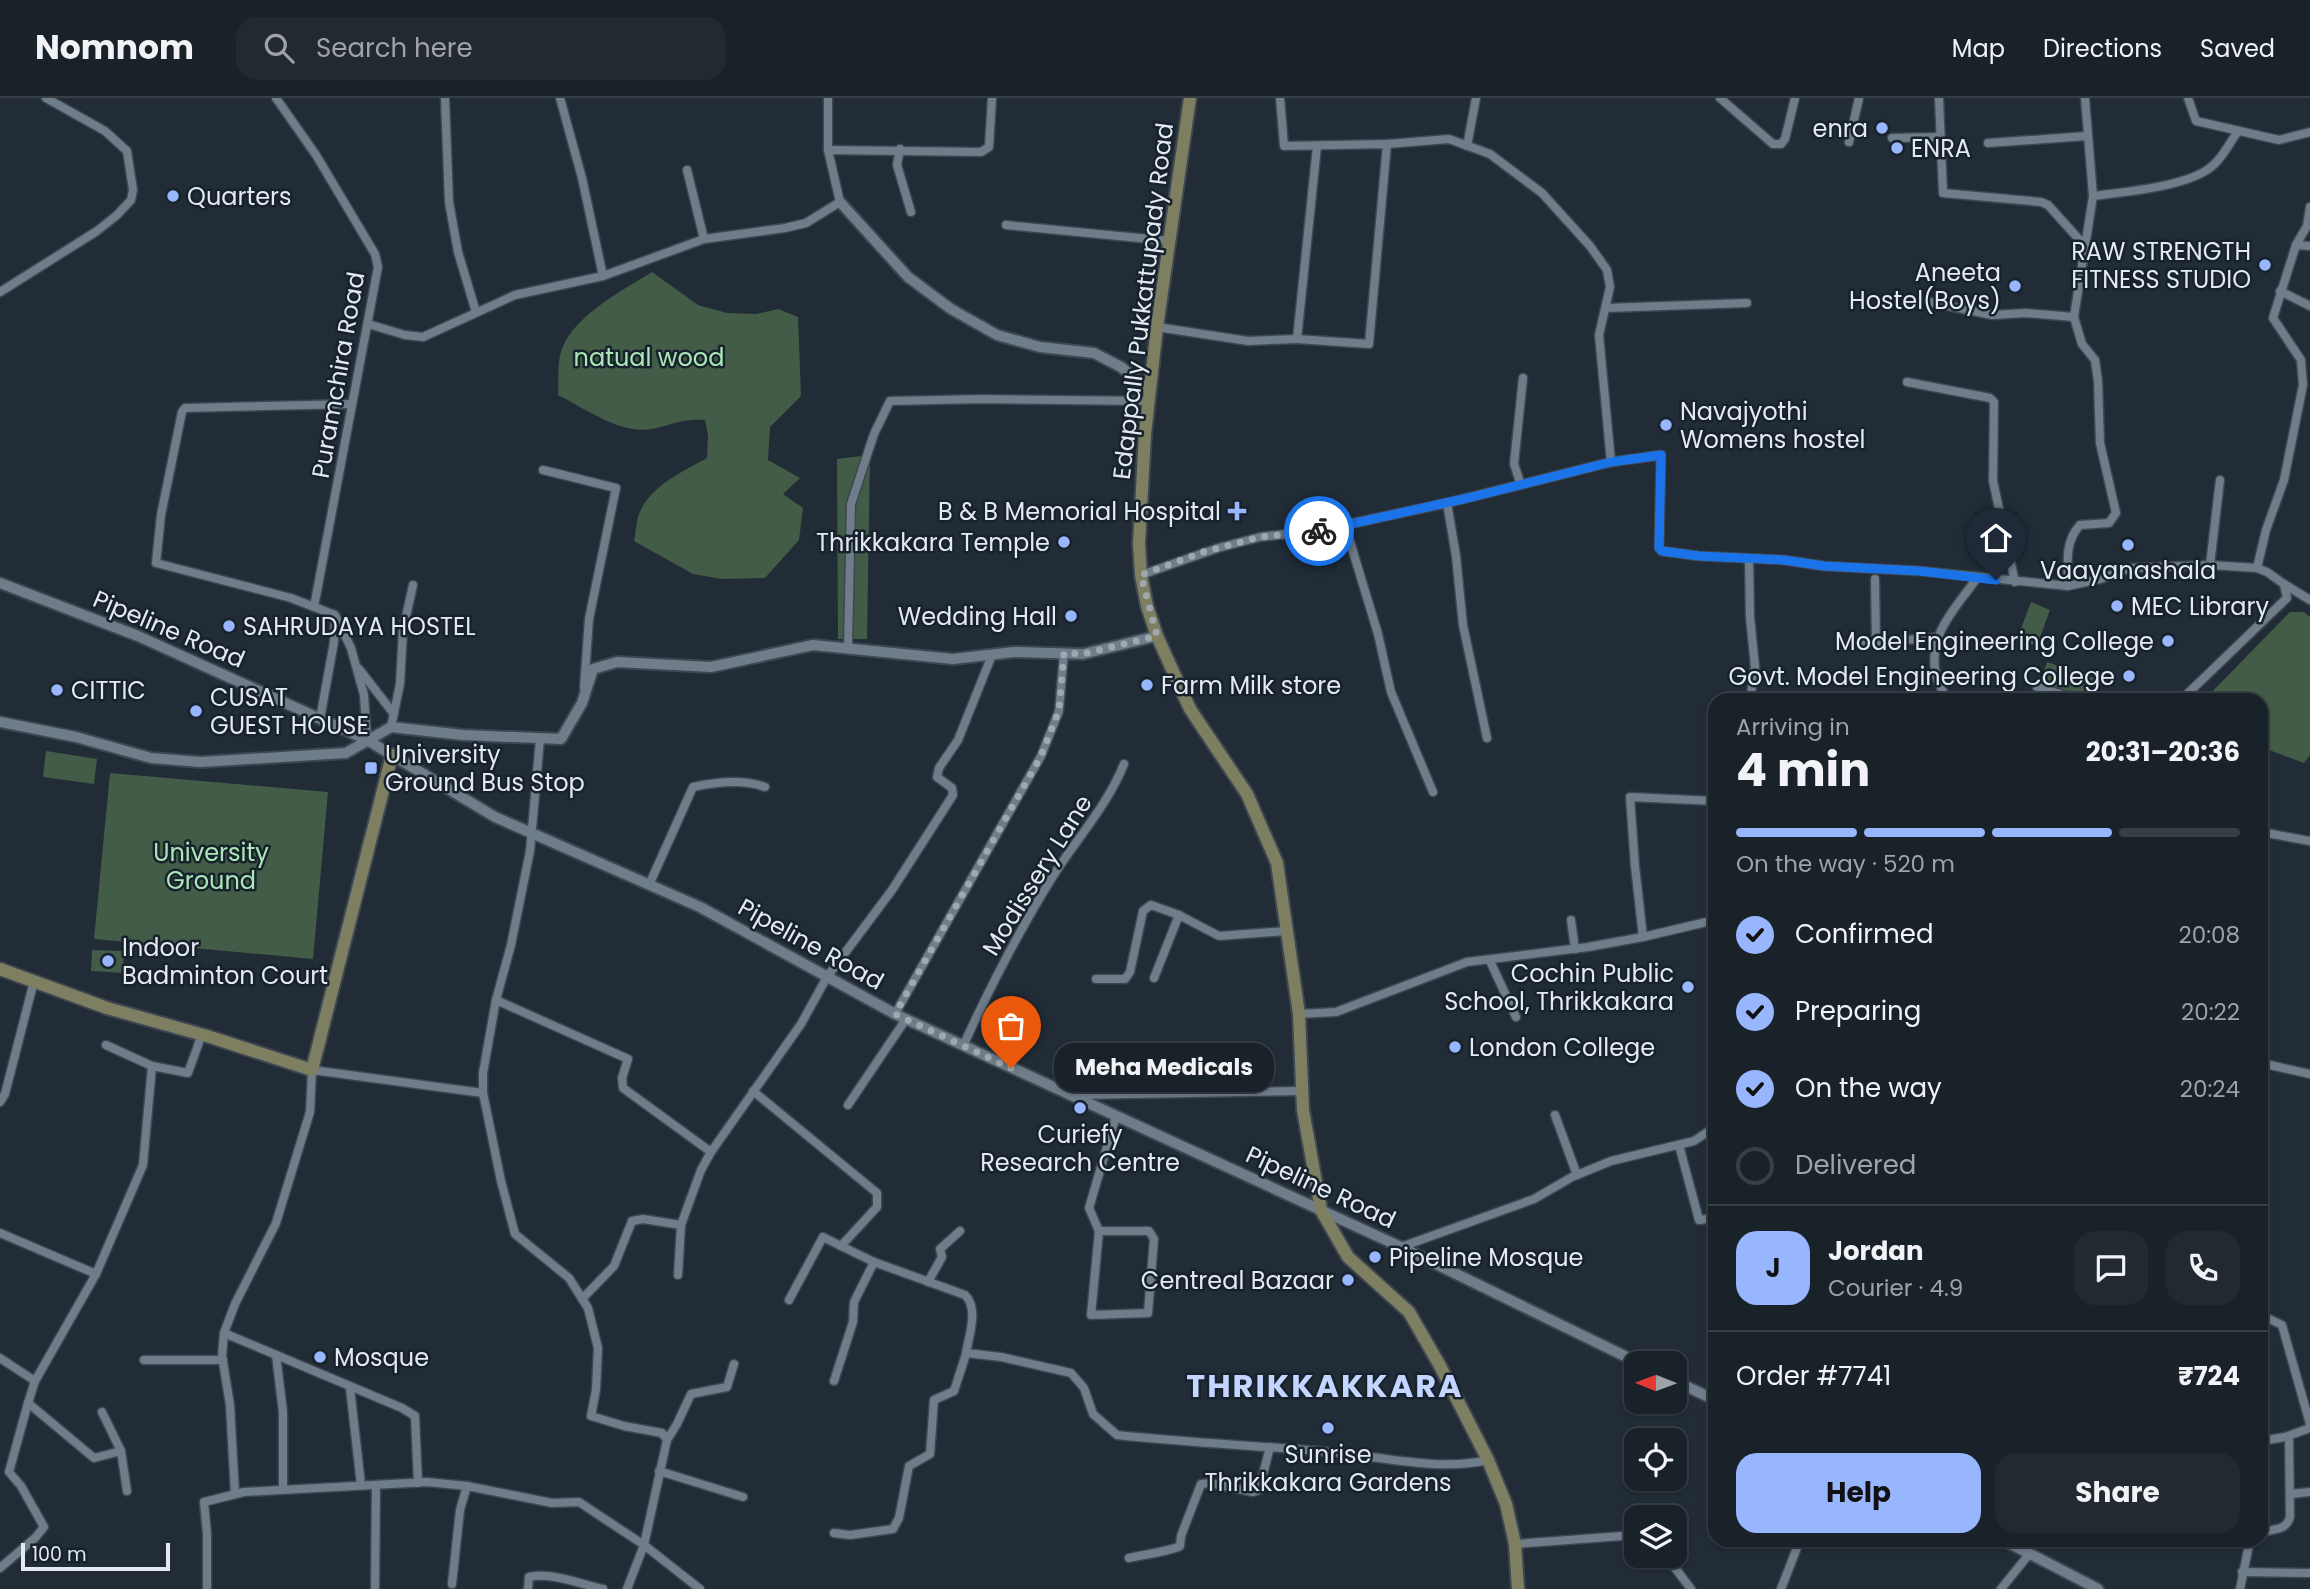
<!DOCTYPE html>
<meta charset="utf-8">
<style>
body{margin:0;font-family:Poppins,sans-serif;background:#222931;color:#f1f3f6;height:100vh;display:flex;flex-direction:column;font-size:26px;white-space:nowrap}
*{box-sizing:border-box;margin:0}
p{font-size:23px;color:#9fa3a8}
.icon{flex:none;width:38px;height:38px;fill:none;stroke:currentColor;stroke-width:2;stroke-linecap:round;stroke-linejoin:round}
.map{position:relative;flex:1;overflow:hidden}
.details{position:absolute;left:1708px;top:595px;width:560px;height:854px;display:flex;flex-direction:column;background:#192129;border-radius:21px;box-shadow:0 2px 5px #0004,0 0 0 2px #373e46}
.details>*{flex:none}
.needle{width:46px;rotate:271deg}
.controls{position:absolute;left:1624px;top:1253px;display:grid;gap:14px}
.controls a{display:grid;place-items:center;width:63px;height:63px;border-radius:14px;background:#192129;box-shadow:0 2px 5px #0004,0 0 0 2px #373e46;font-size:35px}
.scale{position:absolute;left:21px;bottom:18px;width:149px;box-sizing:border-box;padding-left:7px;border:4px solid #e3eaf1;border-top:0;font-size:19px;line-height:24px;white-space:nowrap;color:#e3eaf1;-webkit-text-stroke:5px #17222c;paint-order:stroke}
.pin{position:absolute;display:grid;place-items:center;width:60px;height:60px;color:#fff;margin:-72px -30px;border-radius:50% 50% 50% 0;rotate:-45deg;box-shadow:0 0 7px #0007}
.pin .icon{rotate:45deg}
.courier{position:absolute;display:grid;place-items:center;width:70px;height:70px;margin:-35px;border:5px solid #1a73e8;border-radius:50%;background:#fff;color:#222;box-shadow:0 2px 9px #0007}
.bubble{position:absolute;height:49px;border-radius:21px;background:#192129;box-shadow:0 2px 5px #0004,0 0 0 2px #373e46;font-size:23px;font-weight:700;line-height:49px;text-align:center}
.headline em{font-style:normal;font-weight:700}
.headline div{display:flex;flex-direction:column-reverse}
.headline{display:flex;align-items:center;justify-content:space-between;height:119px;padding:0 28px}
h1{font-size:46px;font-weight:700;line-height:52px}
.bar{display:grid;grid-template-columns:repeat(4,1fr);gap:10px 7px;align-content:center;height:84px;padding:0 28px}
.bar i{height:9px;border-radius:5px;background:#373e46}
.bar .on{background:#98b6fd}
.bar p{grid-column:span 4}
.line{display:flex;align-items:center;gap:18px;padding:0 28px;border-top:2px solid #373e46}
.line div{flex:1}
.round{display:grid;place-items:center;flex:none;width:74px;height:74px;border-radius:21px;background:#222931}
ol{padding:0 28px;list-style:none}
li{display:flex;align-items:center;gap:21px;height:77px}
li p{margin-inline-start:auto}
li .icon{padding:7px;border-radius:50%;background:#98b6fd;color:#111;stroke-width:4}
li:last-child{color:#9fa3a8}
li i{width:38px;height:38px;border:4px solid #373e46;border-radius:50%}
.primary-button{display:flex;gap:14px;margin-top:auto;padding:14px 28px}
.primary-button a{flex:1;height:80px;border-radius:21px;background:#98b6fd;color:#111;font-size:28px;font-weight:700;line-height:80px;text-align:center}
.primary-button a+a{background:#222931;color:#f1f3f6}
header{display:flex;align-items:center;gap:42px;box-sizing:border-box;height:98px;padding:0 35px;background:#192129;border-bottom:2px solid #373e46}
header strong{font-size:33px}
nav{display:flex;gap:38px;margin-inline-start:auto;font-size:24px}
.search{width:490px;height:63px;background:#222931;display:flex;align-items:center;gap:18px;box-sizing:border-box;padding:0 24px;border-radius:21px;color:#9fa3a8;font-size:26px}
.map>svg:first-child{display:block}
.green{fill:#425c47}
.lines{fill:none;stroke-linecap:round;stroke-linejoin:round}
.minor-casing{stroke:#3e4751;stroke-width:11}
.tertiary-casing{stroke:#3e4751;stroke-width:14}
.secondary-casing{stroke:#3e4751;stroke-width:16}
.minor{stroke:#6f7c89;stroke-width:8}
.tertiary{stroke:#6f7c89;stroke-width:10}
.secondary{stroke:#7e7f61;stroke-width:12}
.done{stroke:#9fa8b0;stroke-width:7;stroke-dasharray:0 12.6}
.route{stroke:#1a73e8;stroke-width:9}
.poi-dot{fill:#98b6fd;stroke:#17222c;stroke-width:2.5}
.labels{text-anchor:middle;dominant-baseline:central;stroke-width:5;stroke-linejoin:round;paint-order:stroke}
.poi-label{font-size:24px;fill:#e3eaf1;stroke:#17222c;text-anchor:start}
.street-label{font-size:24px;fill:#e3eaf1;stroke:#17222c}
.park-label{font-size:24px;fill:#aae7b5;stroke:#17222c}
.district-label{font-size:32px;font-weight:bold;letter-spacing:2px;fill:#c4d6ff;stroke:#17222c}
</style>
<header>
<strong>Nomnom</strong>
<div class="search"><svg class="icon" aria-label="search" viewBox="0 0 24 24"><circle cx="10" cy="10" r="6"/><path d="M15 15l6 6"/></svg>Search here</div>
<nav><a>Map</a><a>Directions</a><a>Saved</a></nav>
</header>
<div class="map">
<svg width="2310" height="1491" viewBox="0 0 2310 1491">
<rect width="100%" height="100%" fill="#212c37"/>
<g class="green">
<path d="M652 174 698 207 727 215 756 216 778 211 798 219 801 298 770 329 768 362 800 380 783 396 803 410 799 442 765 480 722 481 693 476 634 443C636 434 636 424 639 416 651 387 682 374 707 360L708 338 705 322C683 320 672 327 651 331 622 337 584 310 558 297 559 285 557 270 560 258 568 220 622 193 652 174Z"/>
<polygon points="870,357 867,541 838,541 837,361"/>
<polygon points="2031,504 2050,512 2037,548 2017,541"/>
<polygon points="2290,514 2304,514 2310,519 2310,657 2304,665 2261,649 2261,602 2204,602"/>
<polygon points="2047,564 2094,580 2085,601 2039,587"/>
<polygon points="46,653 97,661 94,686 43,679"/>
<polygon points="110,675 328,694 313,861 94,841"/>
<polygon points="92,852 124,853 123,875 91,873"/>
</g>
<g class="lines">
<defs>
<g id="minor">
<polyline points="276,0 316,57 375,156 378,169 314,509"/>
<polyline points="445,0 449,104 458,154 476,214"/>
<polyline points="560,0 582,80 603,178"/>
<polyline points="1280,0 1284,48 1387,46 1369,246 1297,241"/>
<polyline points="1720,0 1773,46 1781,46 1785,41 1795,0"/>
<polyline points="1939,0 1943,95 2041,104 2048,107 2086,149"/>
<polyline points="2188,0 2196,23 2279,42 2310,34"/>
<polyline points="1892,40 1939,39"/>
<polyline points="1849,44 1859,0"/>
<polyline points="1988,45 2087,38"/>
<polyline points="1387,46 1449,41 1490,56 1542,95 1590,148 1607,172 1610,189 1599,237 1611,364"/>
<polyline points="1467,48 1476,0"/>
<polyline points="900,51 897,67 911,114"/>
<polyline points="828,52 981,54 989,49 992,0"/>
<polyline points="687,72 704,141"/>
<path d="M2093 98C2124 94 2181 89 2207 72 2221 63 2229 46 2238 33"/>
<polyline points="1006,127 1170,143"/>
<polyline points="2296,147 2310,148"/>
<polyline points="2280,193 2310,208"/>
<polyline points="0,194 97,133 117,117 131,102 133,92 127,53 105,33 46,0"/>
<polyline points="1920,202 1992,217 2026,215 2074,219"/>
<polyline points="1606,210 1747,205"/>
<polyline points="368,226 405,237 423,239 515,197 603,178 704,141 785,130 806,125 840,104 828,52 828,0"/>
<polyline points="1157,229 1248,243 1297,241 1317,48"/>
<polyline points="1907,284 1990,300 1994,304 1993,383 2015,484"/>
<polyline points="351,306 185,310 182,314 161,417 156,465 291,500 335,517 351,550 364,597 367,642"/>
<polyline points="543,372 616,390 589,521 584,590"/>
<polyline points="1521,387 1514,366 1523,280"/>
<polyline points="1447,405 1456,458 1463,527 1487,640"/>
<polyline points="1345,427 1378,536 1391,594 1433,694"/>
<polyline points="1749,461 1750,519 1755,569 1750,602"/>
<polyline points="2210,467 2220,382"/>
<polyline points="2257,470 2266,432 2284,382 2303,287 2301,262 2273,220 2296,147 2307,128 2310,109"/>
<polyline points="1141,477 1218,450 1260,439 1321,432 1447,405 1611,364 1661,357 1659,450 1662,453 1699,458 1784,462 1824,468 1920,473 2068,488 2100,481 2130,470 2210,467 2257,470 2267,474 2284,486 2287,500 2181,602"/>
<polyline points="1875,481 1876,545"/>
<polyline points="2284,486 2310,502"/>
<path d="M2068 488C2068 466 2064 444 2080 427L2109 425 2116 415 2100 345 2098 283 2095 262 2082 246 2074 219 2093 98 2085 0"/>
<polyline points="1841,548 1939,539"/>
<polyline points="848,550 851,406 874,336 890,303 982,301 1149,303"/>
<polyline points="359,571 394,616"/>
<polyline points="2037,589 2080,602"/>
<path d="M1946 602C1944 593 1938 586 1936 577 1927 536 1956 510 1977 480"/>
<polyline points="320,621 334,544 335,520"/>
<polyline points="391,629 400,586 403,532 413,487"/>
<polyline points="540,641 530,753 511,847 496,902 483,975 483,995 501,1083 515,1136 569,1180 588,1210 598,1250 596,1292 591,1318 624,1328 662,1335 667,1342 644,1447 627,1491"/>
<polyline points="2261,734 2310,743"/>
<path d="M649 787 693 689C716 684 743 681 765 689"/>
<polyline points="1571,822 1575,851"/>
<polyline points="1643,839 1635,768 1630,699 1715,703"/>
<polyline points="1490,863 1516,919"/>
<polyline points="1154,880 1179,817 1219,838 1287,833"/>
<polyline points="1096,881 1125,881 1130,874 1143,813 1151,807 1179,817"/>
<polyline points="496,902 628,961 622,980 623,990 711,1054"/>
<polyline points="895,916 1041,658 1059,613 1064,555"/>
<polyline points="1299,916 1336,914 1467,864 1588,849 1643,839 1715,822"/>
<path d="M964 946C992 885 1019 832 1055 775 1079 738 1108 706 1124 666"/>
<polyline points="106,947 152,968"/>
<polyline points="2261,965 2310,976"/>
<polyline points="753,993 877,1095 877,1109 841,1148 874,1164 854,1204 853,1224 834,1283"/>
<polyline points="1073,997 1301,993"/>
<polyline points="0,1004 5,996 34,883"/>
<polyline points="848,1007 906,921"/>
<polyline points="1555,1017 1577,1077"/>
<polyline points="1679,1047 1699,1122 1715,1120"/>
<polyline points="1099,1133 1149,1133 1154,1141 1148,1215 1091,1217 1099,1133 1089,1110 1116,1018"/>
<polyline points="0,1135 96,1176 143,1067 152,968 188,975 202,936"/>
<polyline points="1401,1149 1534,1101 1572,1079 1611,1063 1694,1043 1715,1029"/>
<path d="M874 1164 965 1197C979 1210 969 1238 966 1255L1001 1259 1071 1275 1084 1290 1093 1316 1117 1337C1191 1345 1266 1348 1340 1355 1388 1360 1441 1373 1488 1362"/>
<polyline points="678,1177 681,1127 701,1072 711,1054 801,926 827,879 892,792 953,697 952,690 937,679 939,670 958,642 992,557"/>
<polyline points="928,1184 942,1159 940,1151 960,1133"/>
<polyline points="582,1201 614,1168 632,1123 643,1121 681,1127"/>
<polyline points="789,1202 823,1139 841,1148"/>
<polyline points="2261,1217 2282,1227 2310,1326"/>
<polyline points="224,1235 402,1310 415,1318 418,1385"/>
<polyline points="276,1257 283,1314 283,1391"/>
<polyline points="0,1260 35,1283 96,1176"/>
<polyline points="144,1262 223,1262"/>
<polyline points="35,1283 28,1305 94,1360 121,1353"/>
<polyline points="350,1290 361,1387"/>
<polyline points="102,1314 121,1353 127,1393"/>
<polyline points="667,1342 677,1326 691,1296 727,1289 734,1266"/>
<polyline points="2261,1343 2285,1339 2310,1330"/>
<polyline points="659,1373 743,1399"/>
<polyline points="235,1396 230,1307 222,1258 224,1235 235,1206 276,1125 310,1014 312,972 483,995"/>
<polyline points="2290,1396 2310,1394"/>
<path d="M2261 1434C2273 1431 2286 1433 2290 1419L2289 1338"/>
<polyline points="834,1435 850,1437 893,1431 899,1420 909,1368 930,1356 934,1302 954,1293 967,1253"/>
<polyline points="1515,1446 1636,1437"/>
<polyline points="1666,1458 1691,1491"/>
<path d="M1129 1460C1141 1457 1172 1453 1180 1448L1181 1438 1201 1386 1210 1385 1253 1394 1259 1392 1270 1349"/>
<polyline points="0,1470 35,1440 44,1429 21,1388 9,1374 28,1305"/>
<polyline points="2242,1474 2310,1475"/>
<polyline points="452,1486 460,1412 467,1388"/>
<polyline points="207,1491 207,1436 204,1404 244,1394 427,1384 467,1388 552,1405 579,1404 644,1447 700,1491"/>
<polyline points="375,1491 376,1387"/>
<path d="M528 1491 529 1479C552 1474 580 1486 603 1491"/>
<polyline points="1781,1491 1800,1442"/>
<polyline points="2001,1491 2030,1455"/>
<polyline points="2240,1491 2250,1442"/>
</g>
<g id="tertiary">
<polyline points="840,104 908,179 951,211 997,237 1040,249 1094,255 1121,269 1150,292"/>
<polyline points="0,485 138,538 367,642 495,719 700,809 895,916 1401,1149 1639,1265"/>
<polyline points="0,624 76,639 151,660 201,664 346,655 391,629 463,637 561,641 582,605 593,571 617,564 711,569 813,547 953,561 1014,554 1083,556 1157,538"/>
<polyline points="1675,1283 1715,1302"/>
<polyline points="2003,1442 2098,1491"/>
</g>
<g id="secondary">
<polyline points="1190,0 1157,229 1145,336 1139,446 1141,477 1147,508 1157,538 1190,611 1247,696 1277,765 1299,916 1303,1012 1321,1112 1348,1159 1409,1214 1439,1266 1488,1362 1506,1406 1515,1446 1518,1491"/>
<polyline points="0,871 107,910 207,938 312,972 392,657"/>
</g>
</defs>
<use href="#minor" class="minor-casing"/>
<use href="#tertiary" class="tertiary-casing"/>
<use href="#secondary" class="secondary-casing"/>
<use href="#minor" class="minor"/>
<use href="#tertiary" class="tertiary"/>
<use href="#secondary" class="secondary"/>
</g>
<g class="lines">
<polyline class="done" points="1011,970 895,916 1041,658 1059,612 1064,555 1083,556 1157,538 1141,477 1203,454 1260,439 1319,433"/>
<polyline class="route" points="1319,433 1472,399 1611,364 1661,357 1659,450 1662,453 1699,458 1784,462 1824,468 1920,473 1996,482"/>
</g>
<g class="poi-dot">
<circle cx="1882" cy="30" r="7"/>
<circle cx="1897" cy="50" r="7"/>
<circle cx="173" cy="98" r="7"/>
<circle cx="2265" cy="167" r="7"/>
<circle cx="2015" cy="188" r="7"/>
<circle cx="1666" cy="327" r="7"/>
<path d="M1233.5 402.5h7v7h7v7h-7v7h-7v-7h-7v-7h7z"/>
<circle cx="1064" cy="444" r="7"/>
<circle cx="2128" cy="447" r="7"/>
<circle cx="2117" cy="508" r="7"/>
<circle cx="1071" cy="518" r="7"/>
<circle cx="229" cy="528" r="7"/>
<circle cx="2168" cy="543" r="7"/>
<circle cx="2129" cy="578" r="7"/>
<circle cx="1147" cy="587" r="7"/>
<circle cx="57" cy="592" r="7"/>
<circle cx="196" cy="613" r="7"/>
<rect x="364" y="663" width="14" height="14" rx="3.5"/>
<circle cx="108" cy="863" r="7"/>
<circle cx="1688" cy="889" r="7"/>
<circle cx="1455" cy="949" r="7"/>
<circle cx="1080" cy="1010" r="7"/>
<circle cx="1375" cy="1159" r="7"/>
<circle cx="1348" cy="1182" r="7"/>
<circle cx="320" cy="1259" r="7"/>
<circle cx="1328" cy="1330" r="7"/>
</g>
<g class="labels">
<g class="poi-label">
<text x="1868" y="30" text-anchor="end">enra</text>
<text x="1911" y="50">ENRA</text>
<text x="187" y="98">Quarters</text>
<text x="2251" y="153" text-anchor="end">RAW STRENGTH<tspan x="2251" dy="28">FITNESS STUDIO</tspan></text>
<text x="2001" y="174" text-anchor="end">Aneeta<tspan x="2001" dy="28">Hostel(Boys)</tspan></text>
<text x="1680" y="313">Navajyothi<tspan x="1680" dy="28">Womens hostel</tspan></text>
<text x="1221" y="413" text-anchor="end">B &amp; B Memorial Hospital</text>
<text x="1050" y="444" text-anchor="end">Thrikkakara Temple</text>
<text x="2128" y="472" text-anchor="middle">Vaayanashala</text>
<text x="2131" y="508">MEC Library</text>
<text x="1057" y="518" text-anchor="end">Wedding Hall</text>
<text x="243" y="528">SAHRUDAYA HOSTEL</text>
<text x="2154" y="543" text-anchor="end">Model Engineering College</text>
<text x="2115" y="578" text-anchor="end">Govt. Model Engineering College</text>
<text x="1161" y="587">Farm Milk store</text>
<text x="71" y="592">CITTIC</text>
<text x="210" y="599">CUSAT<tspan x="210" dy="28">GUEST HOUSE</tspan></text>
<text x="385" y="656">University<tspan x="385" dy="28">Ground Bus Stop</tspan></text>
<text x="122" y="849">Indoor<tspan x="122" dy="28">Badminton Court</tspan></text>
<text x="1674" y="875" text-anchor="end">Cochin Public<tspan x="1674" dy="28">School, Thrikkakara</tspan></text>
<text x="1469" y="949">London College</text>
<text x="1080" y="1036" text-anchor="middle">Curiefy<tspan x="1080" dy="28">Research Centre</tspan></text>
<text x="1389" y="1159">Pipeline Mosque</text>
<text x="1334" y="1182" text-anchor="end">Centreal Bazaar</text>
<text x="334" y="1259">Mosque</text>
<text x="1328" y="1356" text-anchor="middle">Sunrise<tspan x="1328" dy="28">Thrikkakara Gardens</tspan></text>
</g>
<g class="street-label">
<text transform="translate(1143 203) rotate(-83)">Edappally Pukkattupady Road</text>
<text transform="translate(338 277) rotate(-80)">Puramchira Road</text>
<text transform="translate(169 531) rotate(23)">Pipeline Road</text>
<text transform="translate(1037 777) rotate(-58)">Modissery Lane</text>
<text transform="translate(811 846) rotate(29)">Pipeline Road</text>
<text transform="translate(1321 1089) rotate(25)">Pipeline Road</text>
</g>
<g class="park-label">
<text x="649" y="259">natual wood</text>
<text x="211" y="754">University<tspan x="211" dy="28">Ground</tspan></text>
</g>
<g class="district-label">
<text x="1325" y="1287">THRIKKAKKARA</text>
</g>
</g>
</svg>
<div class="controls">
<a><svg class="needle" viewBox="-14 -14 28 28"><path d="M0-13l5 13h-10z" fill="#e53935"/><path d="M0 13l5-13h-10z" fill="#9fa3a8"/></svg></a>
<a><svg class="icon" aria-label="locate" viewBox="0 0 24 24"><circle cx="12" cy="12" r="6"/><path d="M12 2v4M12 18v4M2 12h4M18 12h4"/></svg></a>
<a><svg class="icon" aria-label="layers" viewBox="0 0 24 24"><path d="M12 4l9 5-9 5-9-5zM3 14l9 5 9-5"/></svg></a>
</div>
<div class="scale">100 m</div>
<div class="pin" style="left:1011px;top:970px;background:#ea580c"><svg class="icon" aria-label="bag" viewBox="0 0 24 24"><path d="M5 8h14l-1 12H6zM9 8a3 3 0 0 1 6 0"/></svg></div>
<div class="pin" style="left:1996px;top:482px;background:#1f2937"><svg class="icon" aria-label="home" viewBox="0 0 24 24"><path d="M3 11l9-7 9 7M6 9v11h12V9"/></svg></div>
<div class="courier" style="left:1319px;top:433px"><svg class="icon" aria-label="bike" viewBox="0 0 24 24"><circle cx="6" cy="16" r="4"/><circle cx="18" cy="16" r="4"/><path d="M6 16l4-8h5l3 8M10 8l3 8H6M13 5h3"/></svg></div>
<div class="bubble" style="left:1054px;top:945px;width:220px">Meha Medicals</div>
<section class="details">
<div class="headline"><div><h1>4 min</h1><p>Arriving in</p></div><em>20:31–20:36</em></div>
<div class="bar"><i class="on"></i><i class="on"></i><i class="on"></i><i></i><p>On the way · 520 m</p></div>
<ol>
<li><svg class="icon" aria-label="check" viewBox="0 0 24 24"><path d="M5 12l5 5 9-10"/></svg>Confirmed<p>20:08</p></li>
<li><svg class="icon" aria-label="check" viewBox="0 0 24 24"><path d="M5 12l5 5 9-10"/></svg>Preparing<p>20:22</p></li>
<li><svg class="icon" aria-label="check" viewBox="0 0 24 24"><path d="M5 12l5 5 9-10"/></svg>On the way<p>20:24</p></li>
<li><i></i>Delivered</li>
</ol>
<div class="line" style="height:126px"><b class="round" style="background:#98b6fd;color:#111">J</b><div><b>Jordan</b><p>Courier · 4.9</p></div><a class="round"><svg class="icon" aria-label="chat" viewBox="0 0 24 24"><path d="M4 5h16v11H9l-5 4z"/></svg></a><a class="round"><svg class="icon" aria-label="phone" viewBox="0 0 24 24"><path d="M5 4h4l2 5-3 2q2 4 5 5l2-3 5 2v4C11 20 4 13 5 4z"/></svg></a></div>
<div class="line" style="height:91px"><div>Order #7741</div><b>₹724</b></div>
<div class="primary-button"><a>Help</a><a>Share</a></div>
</section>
</div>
